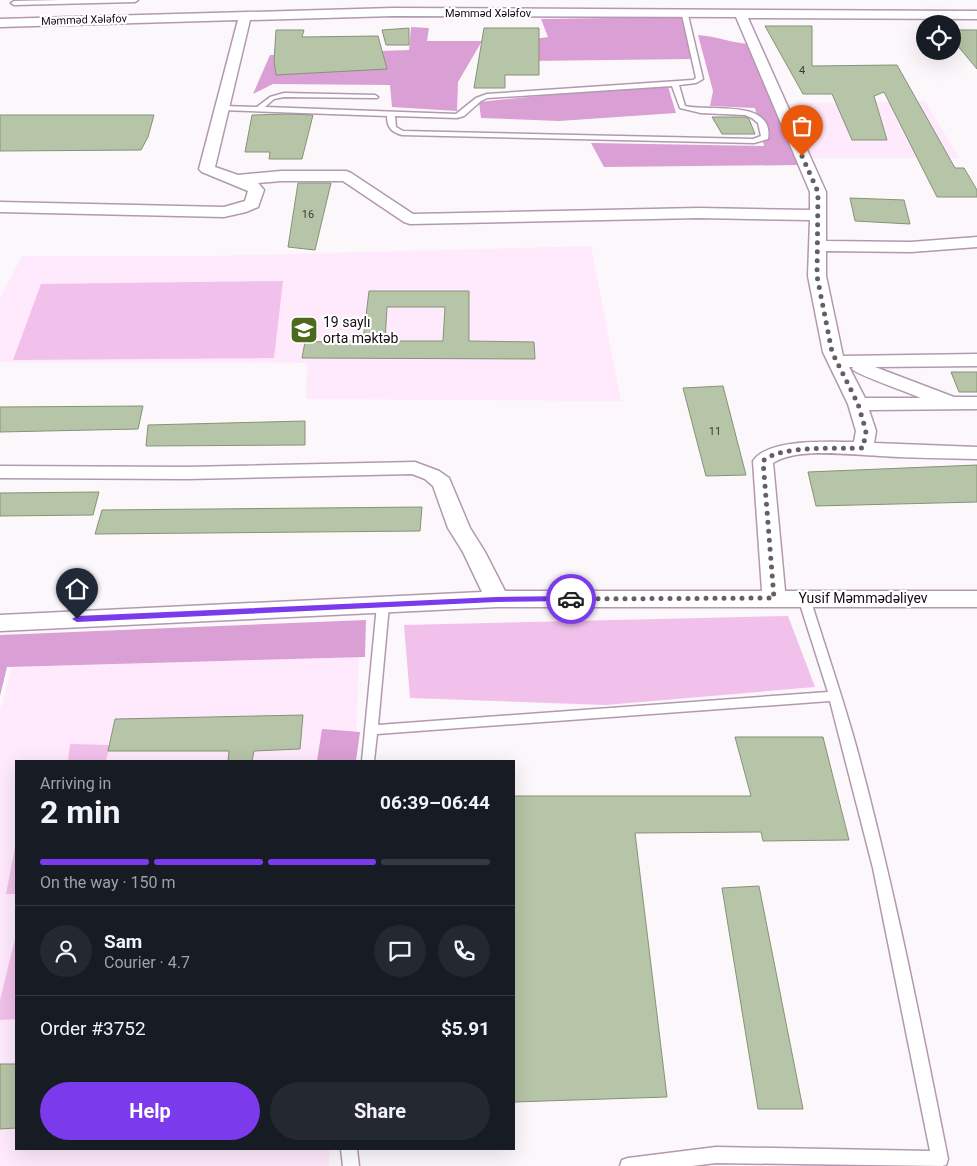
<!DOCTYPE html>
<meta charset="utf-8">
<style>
body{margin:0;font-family:Roboto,sans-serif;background:#242831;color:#f1f3f6;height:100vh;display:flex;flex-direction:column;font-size:19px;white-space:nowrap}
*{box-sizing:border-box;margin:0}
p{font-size:16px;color:#9ea1a6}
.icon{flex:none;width:28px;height:28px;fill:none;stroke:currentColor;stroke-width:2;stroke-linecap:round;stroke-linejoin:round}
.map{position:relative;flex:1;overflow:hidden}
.sheet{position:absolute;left:15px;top:760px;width:500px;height:390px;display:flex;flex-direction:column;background:#171b24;border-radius:0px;box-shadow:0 5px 20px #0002}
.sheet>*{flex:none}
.controls{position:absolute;left:916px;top:15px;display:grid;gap:10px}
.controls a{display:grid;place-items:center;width:45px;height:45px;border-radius:50%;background:#171b24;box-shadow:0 5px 20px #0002;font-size:25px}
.pin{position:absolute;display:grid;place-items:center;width:42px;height:42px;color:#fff;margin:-51px -21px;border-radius:50% 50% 50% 0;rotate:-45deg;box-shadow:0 0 5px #0007}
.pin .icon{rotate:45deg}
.courier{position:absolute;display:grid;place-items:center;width:50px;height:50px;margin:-25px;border:4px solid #7c3aed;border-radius:50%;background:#fff;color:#222;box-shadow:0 1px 6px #0007}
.head em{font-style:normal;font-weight:700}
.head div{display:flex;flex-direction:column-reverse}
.head{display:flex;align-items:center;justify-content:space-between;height:85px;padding:0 25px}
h1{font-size:32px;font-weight:700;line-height:38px}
.bar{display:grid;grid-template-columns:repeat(4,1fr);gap:8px 5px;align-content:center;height:60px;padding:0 25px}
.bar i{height:6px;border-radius:4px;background:#363941}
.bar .active{background:#7c3aed}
.bar p{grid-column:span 4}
.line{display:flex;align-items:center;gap:12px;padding:0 25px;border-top:1px solid #363941}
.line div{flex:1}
.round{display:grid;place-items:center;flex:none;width:52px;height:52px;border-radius:26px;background:#242831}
.primary-button{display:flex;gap:10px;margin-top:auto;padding:10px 25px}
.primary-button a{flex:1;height:58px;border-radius:30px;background:#7c3aed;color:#fff;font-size:20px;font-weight:700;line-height:58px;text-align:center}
.primary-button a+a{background:#242831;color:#f1f3f6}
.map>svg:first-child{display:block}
.built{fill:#feeafc}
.green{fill:#f1c0eb}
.forest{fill:#da9fd4}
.building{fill:#b6c4a7;stroke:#869377;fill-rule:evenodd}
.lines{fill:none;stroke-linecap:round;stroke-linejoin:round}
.lane-casing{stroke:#b299af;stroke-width:3}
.street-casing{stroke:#b299af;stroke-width:3}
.lane{fill:#fff;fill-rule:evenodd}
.street{fill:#fff;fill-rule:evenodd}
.route{fill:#7c3aed}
.done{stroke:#665e65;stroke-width:5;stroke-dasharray:0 9}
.labels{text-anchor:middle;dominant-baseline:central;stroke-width:4.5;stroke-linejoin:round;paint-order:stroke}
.far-street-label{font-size:11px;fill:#150c14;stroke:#fff}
.number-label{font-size:11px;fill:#3d3a39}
.poi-label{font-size:14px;fill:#150c14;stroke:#fff;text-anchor:start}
.street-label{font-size:14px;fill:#150c14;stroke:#fff}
</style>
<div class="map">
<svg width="977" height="1166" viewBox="0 0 977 1166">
<rect width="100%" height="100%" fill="#fcf7fb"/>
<g class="built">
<polygon points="925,101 959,158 813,158 786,104"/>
<polygon points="591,246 621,401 306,399 307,363 0,362 0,298 22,256 212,256"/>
<polygon points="359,657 355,761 16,761 16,1149 330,1149 329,1166 0,1166 0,711 12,667"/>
</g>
<g class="green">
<polygon points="283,281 274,358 13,360 41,284"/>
<polygon points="788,616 815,687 606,705 410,698 404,625"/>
<polygon points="70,744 110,745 106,761 68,761"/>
<polygon points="16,842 16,894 6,894"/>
<polygon points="16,935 16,1019 0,1020 0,1000"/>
</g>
<g class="forest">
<polygon points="681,17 693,59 528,61 527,40 548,37 541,19"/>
<polygon points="411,27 429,28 427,41 482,41 458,82 457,111 392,107 390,85 273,84 253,94 270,55 409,50"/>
<path d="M698 35C716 36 731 43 749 44L799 165 604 167 591 143 764 146 755 108 710 106 713 91Z"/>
<polygon points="667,83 676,113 559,121 481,118 479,102"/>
<polygon points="366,620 365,657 7,667 0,696 0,635"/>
<polygon points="322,729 360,732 356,761 317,761"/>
</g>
<g class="building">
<polygon points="765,26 812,26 812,66 897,65 955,168 964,168 977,190 977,197 937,197 884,92 874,96 887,140 852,140 832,94 803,94"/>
<polygon points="409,28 409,45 386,45 382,30"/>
<polygon points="484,28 539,28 539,75 505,75 505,88 474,88"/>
<polygon points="276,30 304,30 302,37 378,36 387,69 276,75 274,61"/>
<polygon points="952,30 977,30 977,69 952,39"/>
<polygon points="288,114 313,115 302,159 269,159 270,152 245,152 252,115"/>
<polygon points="0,115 154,115 148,137 141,150 0,151"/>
<polygon points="712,117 746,117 749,119 755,134 722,134"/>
<polygon points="298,183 331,183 315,250 288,247"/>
<polygon points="850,198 904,200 910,224 855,221"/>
<path d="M369 291H469V341L534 342 535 359 302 358 305 342 363 341ZM387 307H445L443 341H385Z"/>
<polygon points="951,372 977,372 977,392 959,392"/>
<polygon points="723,386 746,475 706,476 683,388"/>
<polygon points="143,406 138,429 0,432 0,407"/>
<polygon points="305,421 305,445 146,446 148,425"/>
<polygon points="977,465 977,502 816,506 808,472"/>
<polygon points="99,492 93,515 0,516 0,493"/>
<polygon points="422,507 420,531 95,534 102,510"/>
<polygon points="303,715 300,749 254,751 252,761 228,761 229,751 108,751 115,719"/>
<polygon points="735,737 823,737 849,840 763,841 761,832 635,833 667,1097 514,1102 514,796 751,796"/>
<polygon points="759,886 803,1109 758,1109 722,888"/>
<polygon points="0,1064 16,1064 16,1128 0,1129"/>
</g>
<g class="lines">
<defs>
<g id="lane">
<polygon points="61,0 138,0 135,2 14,5 11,3 14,1"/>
<path d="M685 13 688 15 703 79 696 83 679 85 685 106C707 112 775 98 768 139L754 143 402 135C391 132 387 127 387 116L222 110 218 108 222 106 257 107 270 97 284 93 375 95 378 97 377 98 284 97 274 99 265 107 456 114 476 98 487 94 693 80 696 78 682 15ZM672 86 680 108 701 113 745 115 752 118 758 123 761 136 753 139 403 131 396 127 395 116 457 118 464 116 481 101 487 98Z"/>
<path d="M804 594 810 598C826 650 844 701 858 753 894 887 921 1023 948 1159L946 1165 942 1166 716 1163 692 1166H620L622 1160 628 1158 716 1147 930 1151 873 868 830 701 377 734 374 761H362L377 605 383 601 389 605 378 725 828 692 798 598Z"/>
<polygon points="341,1149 357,1149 359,1166 343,1166"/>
</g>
<path id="street" d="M393 8 977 11V19L748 18 826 192V241L911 242 977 237V247L911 252 826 251V276L843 356 977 354V366L875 367 954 397H977V409L869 410 876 431 874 443 977 447V459C945 458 912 458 880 456 851 455 798 447 773 463L785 591H977V607H497L0 631V615L482 592 463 552 448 528 433 486 425 479 412 474 187 479 0 478V466L187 467 415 462 439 471 449 478 470 528 485 552 505 591H762L753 461C768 438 829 442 854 442L856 431 848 404 823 352 808 276 810 220 699 218 410 224 404 222 343 181H281L258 183 264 190 258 207 246 212 224 217 0 212V202L224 207 245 201 248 191 202 172 199 169 238 20 0 27V19ZM393 16 736 17 810 192V210L699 208 413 214 351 173 346 171H281L238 175 215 167 250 20ZM849 367H853L852 369C855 374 910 393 921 398H865Z"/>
</defs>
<use href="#lane" class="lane-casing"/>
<use href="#street" class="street-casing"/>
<use href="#lane" class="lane"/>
<use href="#street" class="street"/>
</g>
<polygon class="route" points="571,596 574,597 574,601 496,602 77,622 72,619 77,616 496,597"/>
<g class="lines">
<path class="done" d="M571 599 774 598 763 461C780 445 838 449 863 448L866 431 858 404 832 352 817 276 818 192 802 156"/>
</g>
<defs>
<symbol id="school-square" viewBox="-11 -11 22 22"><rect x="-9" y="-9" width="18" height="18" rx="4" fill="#4c691c" stroke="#fff"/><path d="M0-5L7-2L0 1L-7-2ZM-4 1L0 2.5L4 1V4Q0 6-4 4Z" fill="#fff"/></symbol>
</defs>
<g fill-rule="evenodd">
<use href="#school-square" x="288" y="314" width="32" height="32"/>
</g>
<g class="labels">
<g class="far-street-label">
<text x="488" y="13">Məmməd Xələfov</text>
<text transform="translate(84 20) rotate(-2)">Məmməd Xələfov</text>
</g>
<g class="number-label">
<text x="802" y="70">4</text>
<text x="308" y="214">16</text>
<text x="715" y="431">11</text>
</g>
<g class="poi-label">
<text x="323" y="322">19 saylı<tspan x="323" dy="16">orta məktəb</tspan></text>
</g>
<g class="street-label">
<text x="863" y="598">Yusif Məmmədəliyev</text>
</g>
</g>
</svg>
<div class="controls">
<a><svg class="icon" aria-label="locate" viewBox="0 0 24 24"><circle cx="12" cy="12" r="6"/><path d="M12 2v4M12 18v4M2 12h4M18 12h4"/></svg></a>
</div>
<div class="pin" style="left:802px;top:156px;background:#ea580c"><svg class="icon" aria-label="bag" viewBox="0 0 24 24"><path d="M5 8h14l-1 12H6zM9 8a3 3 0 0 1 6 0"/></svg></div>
<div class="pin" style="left:77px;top:619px;background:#1f2937"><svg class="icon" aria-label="home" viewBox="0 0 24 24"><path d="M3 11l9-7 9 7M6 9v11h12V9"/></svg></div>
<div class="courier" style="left:571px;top:599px"><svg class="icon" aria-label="car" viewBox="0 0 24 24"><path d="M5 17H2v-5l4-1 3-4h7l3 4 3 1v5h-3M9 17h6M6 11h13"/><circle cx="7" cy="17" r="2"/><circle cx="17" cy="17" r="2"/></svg></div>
<section class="sheet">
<div class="head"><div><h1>2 min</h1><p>Arriving in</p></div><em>06:39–06:44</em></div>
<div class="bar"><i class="active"></i><i class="active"></i><i class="active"></i><i></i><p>On the way · 150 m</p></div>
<div class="line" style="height:90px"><a class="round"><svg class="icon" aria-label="person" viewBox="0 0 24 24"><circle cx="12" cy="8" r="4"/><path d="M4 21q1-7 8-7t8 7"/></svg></a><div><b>Sam</b><p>Courier · 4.7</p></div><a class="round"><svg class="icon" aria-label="chat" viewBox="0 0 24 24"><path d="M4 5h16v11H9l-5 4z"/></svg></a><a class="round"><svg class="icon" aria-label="phone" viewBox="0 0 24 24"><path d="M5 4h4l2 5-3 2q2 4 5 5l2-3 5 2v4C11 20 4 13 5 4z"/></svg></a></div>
<div class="line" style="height:65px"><div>Order #3752</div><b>$5.91</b></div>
<div class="primary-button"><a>Help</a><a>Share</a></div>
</section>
</div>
